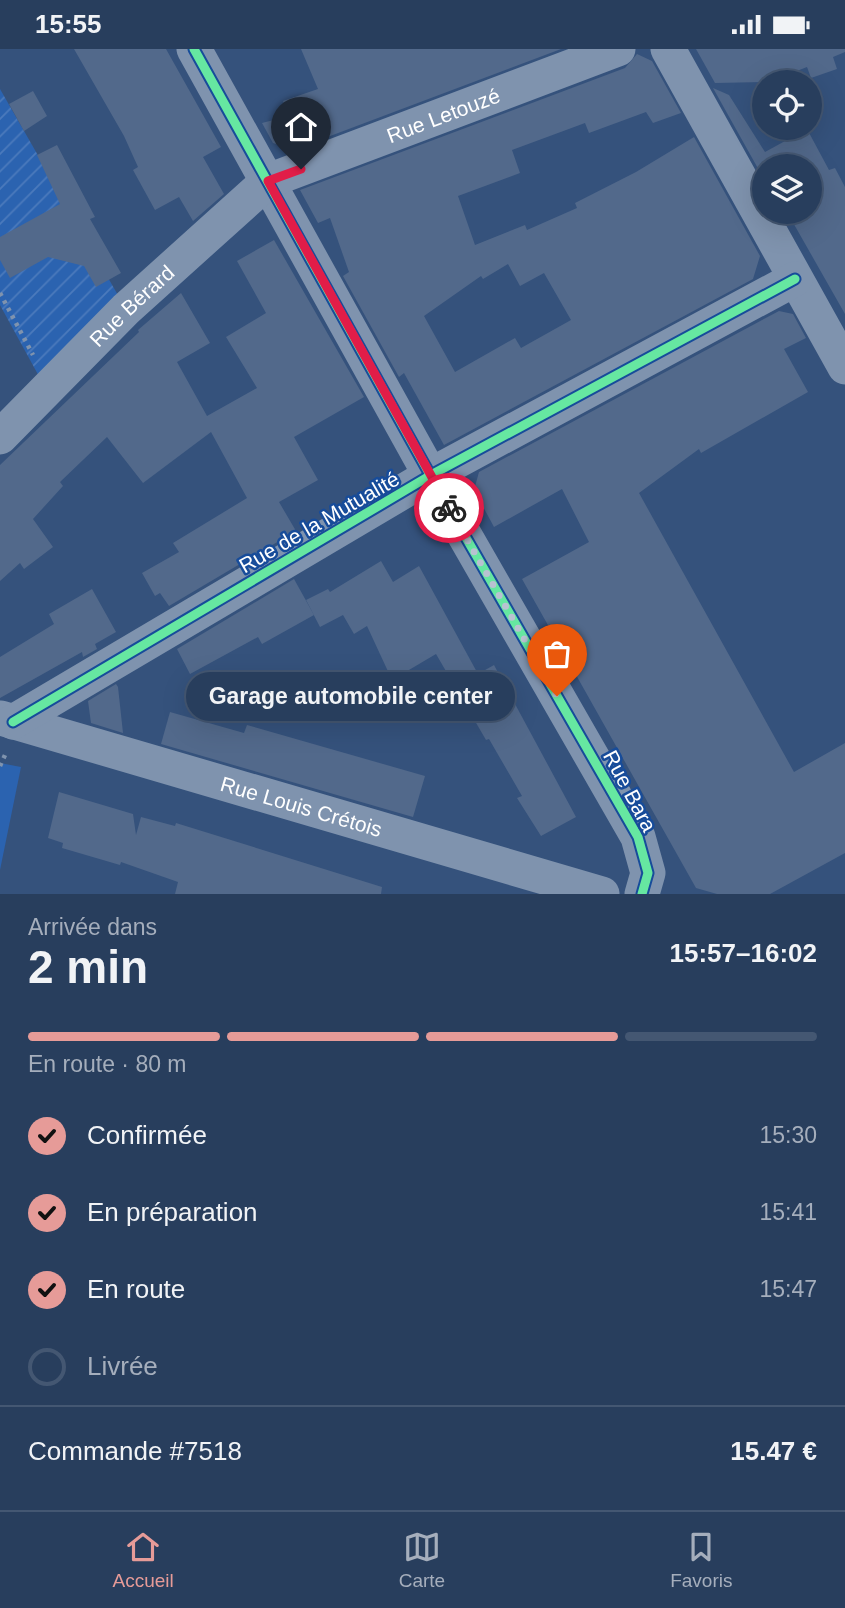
<!DOCTYPE html>
<html lang="fr">
<meta charset="utf-8">
<style>
body{margin:0;font-family:Helvetica,sans-serif;background:#304563;color:#f1f3f6;height:100vh;display:flex;flex-direction:column;font-size:26px;white-space:nowrap}
*{box-sizing:border-box;margin:0}
p{font-size:23px;color:#a5aebc}
.icon{flex:none;width:38px;height:38px;fill:none;stroke:currentColor;stroke-width:2;stroke-linecap:round;stroke-linejoin:round}
.map{position:relative;height:845px;overflow:hidden}
.drawer{display:flex;flex-direction:column;background:#283e5d;flex:1}
.drawer>*{flex:none}
.tools{position:absolute;left:752px;top:21px;display:grid;gap:14px}
.tools a{display:grid;place-items:center;width:70px;height:70px;border-radius:50%;background:#283e5d;box-shadow:0 7px 28px #0002,0 0 0 2px #445772;font-size:35px}
.pin{position:absolute;display:grid;place-items:center;width:60px;height:60px;color:#fff;margin:-72px -30px;border-radius:50% 50% 50% 0;rotate:-45deg;box-shadow:0 0 7px #0007}
.pin .icon{rotate:45deg}
.courier{position:absolute;display:grid;place-items:center;width:70px;height:70px;margin:-35px;border:5px solid #e11d48;border-radius:50%;background:#fff;color:#222;box-shadow:0 2px 9px #0007}
.bubble{position:absolute;height:49px;border-radius:24px;background:#283e5d;box-shadow:0 7px 28px #0002,0 0 0 2px #445772;font-size:23px;font-weight:700;line-height:49px;text-align:center}
.summary em{font-style:normal;font-weight:700}
.summary div{display:flex;flex-direction:column-reverse}
.summary{display:flex;align-items:center;justify-content:space-between;height:119px;padding:0 28px}
h1{font-size:46px;font-weight:700;line-height:52px}
.bar{display:grid;grid-template-columns:repeat(4,1fr);gap:10px 7px;align-content:center;height:84px;padding:0 28px}
.bar i{height:9px;border-radius:5px;background:#445772}
.bar .selected{background:#e69b98}
.bar p{grid-column:span 4}
.line{display:flex;align-items:center;gap:18px;padding:0 28px;border-top:2px solid #445772}
.line div{flex:1}
ol{padding:0 28px;list-style:none}
li{display:flex;align-items:center;gap:21px;height:77px}
li p{margin-inline-start:auto}
li .icon{padding:7px;border-radius:50%;background:#e69b98;color:#111;stroke-width:4}
li:last-child{color:#a5aebc}
li i{width:38px;height:38px;border:4px solid #445772;border-radius:50%}
.status{display:flex;justify-content:space-between;align-items:center;height:49px;padding:0 35px;background:#283e5d;direction:ltr}
.status svg{height:19px;fill:currentColor}
.tabs{display:flex;justify-content:space-around;align-items:center;height:98px;border-top:2px solid #445772;background:#283e5d;font-size:19px;color:#a5aebc}
.tabs a{display:grid;justify-items:center;gap:4px}
.tabs .selected{color:#e69b98}
.map>svg:first-child{display:block}
.park{fill:#2b63b0}
.garden{fill:url(#garden-furrows)}
.building{fill:#52698b;fill-rule:evenodd}
.lines{fill:none;stroke-linecap:round;stroke-linejoin:round}
.path{stroke:#7f93ae;stroke-width:4.5;stroke-dasharray:3.5 5;stroke-linecap:butt}
.minor{stroke:#7f93ae;stroke-width:35}
.cycleway-casing{stroke:#174c9a;stroke-width:13}
.cycleway{stroke:#66e7a1;stroke-width:9}
.done{stroke:#b8c2d1;stroke-width:7;stroke-dasharray:0 12.6}
.route{stroke:#e11d48;stroke-width:9}
.labels{text-anchor:middle;dominant-baseline:central;stroke-width:5;stroke-linejoin:round;paint-order:stroke}
.street-label{font-size:21px;fill:#fff;stroke:#174c9a}
</style>
<div class="status"><b>15:55</b><svg viewBox="0 0 49 12"><path d="M0 12V9h3v3zM5 12V6h3v6zM10 12V3h3v9zM15 12V0h3v12zM26 1h20v11H26zM47 4h2v5h-2z"/></svg></div>
<div class="map">
<svg width="845" height="845" viewBox="0 0 845 845">
<defs>
<pattern id="garden-furrows" width="10" height="10" patternUnits="userSpaceOnUse" patternTransform="scale(1.75)"><rect width="10" height="10" fill="#2b63b0"/><path d="M-1 1l2-2M0 10L10 0M9 11l2-2" fill="none" stroke="#4b7abc"/></pattern>
</defs>
<rect width="100%" height="100%" fill="#35527c"/>
<polygon class="park" points="0,714 21,718 0,821"/>
<polygon class="garden" points="0,40 119,248 41,331 0,256"/>
<g class="building">
<polygon points="74,0 166,0 221,98 203,108 224,145 193,172 179,148 155,161 133,121 138,118 124,87"/>
<polygon points="301,0 561,0 293,101 273,94 262,74 289,67 283,52 318,40"/>
<polygon points="696,0 845,0 845,3 833,8 837,20 811,29 807,18 769,33 715,34"/>
<path d="M637 5 652 12 681 64 653 74 646 63 589 84 585 74 512 101 520 124 458 147 475 196 525 176 527 181 577 159 575 154 636 123 694 88 760 207 753 230 444 396 404 324 399 328 343 227 349 223 330 169 318 174 300 141 625 19ZM508 215 520 237 544 224 571 271 521 299 515 289 455 323 424 267 481 227 483 230Z"/>
<polygon points="713,39 729,46 765,103 807,80 829,121 835,119 845,138 845,265 787,163 810,163 810,117 765,117 765,132"/>
<polygon points="33,42 47,67 24,82 9,55"/>
<polygon points="57,96 95,168 90,170 121,224 96,238 84,217 48,208 10,229 0,211 0,188 60,155 37,106"/>
<polygon points="274,191 364,348 294,388 318,431 279,453 296,482 169,557 160,544 155,547 142,524 179,503 173,494 247,449 211,383 143,434 107,388 60,433 63,437 33,470 53,498 24,520 20,514 0,532 0,416 139,283 138,281 181,244 210,294 177,313 207,367 257,339 226,288 266,264 237,212"/>
<polygon points="779,262 793,265 806,289 784,300 808,343 701,404 699,400 639,444 794,723 845,694 845,804 770,845 717,845 696,839 522,530 589,493 562,440 494,478 474,441 479,423"/>
<polygon points="381,512 393,533 419,517 478,625 494,616 576,768 541,787 517,749 522,747 489,690 486,691 436,605 392,631 367,577 354,585 343,566 320,578 306,551 328,540 330,543"/>
<polygon points="294,530 314,566 262,595 258,588 190,625 177,600"/>
<polygon points="92,540 116,583 95,595 97,600 83,608 82,603 0,649 0,608 54,575 49,565"/>
<polygon points="116,635 118,638 123,684 91,674 88,652"/>
<polygon points="170,663 244,684 247,676 425,727 413,768 161,695"/>
<polygon points="59,743 133,765 136,786 141,768 175,777 176,774 382,838 381,845 175,845 178,833 121,813 120,816 62,799 63,794 48,789"/>
</g>
<g class="lines">
<g class="path">
<polyline points="0,244 33,306"/>
<polyline points="0,717 5,706"/>
</g>
<g class="minor">
<polyline points="194,0 438,440 638,788 648,824 642,845"/>
<polyline points="668,0 845,318"/>
<path id="s1" d="M0 388 126 260 268 132 618 0"/>
<path id="s2" d="M1 669 602 845"/>
<polyline points="13,673 431,426 795,230"/>
</g>
<defs>
<g id="cycleway">
<polyline points="194,0 438,440 638,788 648,824 642,845"/>
<polyline points="13,673 431,426 795,230"/>
</g>
</defs>
<use href="#cycleway" class="cycleway-casing"/>
<use href="#cycleway" class="cycleway"/>
</g>
<g class="lines">
<polyline class="done" points="449,459 557,647"/>
<polyline class="route" points="301,120 268,132 449,459"/>
</g>
<g class="labels">
<g class="street-label">
<text stroke="none"><textPath href="#s1" startOffset="558">Rue Letouzé</textPath></text>
<text stroke="none"><textPath href="#s1" startOffset="186">Rue Bérard</textPath></text>
<text transform="translate(319 473) rotate(-30)">Rue de la Mutualité</text>
<text transform="translate(630 742) rotate(62)">Rue Bara</text>
<text stroke="none"><textPath href="#s2" startOffset="313">Rue Louis Crétois</textPath></text>
</g>
</g>
</svg>
<div class="tools">
<a><svg class="icon" aria-label="locate" viewBox="0 0 24 24"><circle cx="12" cy="12" r="6"/><path d="M12 2v4M12 18v4M2 12h4M18 12h4"/></svg></a>
<a><svg class="icon" aria-label="layers" viewBox="0 0 24 24"><path d="M12 4l9 5-9 5-9-5zM3 14l9 5 9-5"/></svg></a>
</div>
<div class="pin" style="left:557px;top:647px;background:#ea580c"><svg class="icon" aria-label="bag" viewBox="0 0 24 24"><path d="M5 8h14l-1 12H6zM9 8a3 3 0 0 1 6 0"/></svg></div>
<div class="pin" style="left:301px;top:120px;background:#1f2937"><svg class="icon" aria-label="home" viewBox="0 0 24 24"><path d="M3 11l9-7 9 7M6 9v11h12V9"/></svg></div>
<div class="courier" style="left:449px;top:459px"><svg class="icon" aria-label="bike" viewBox="0 0 24 24"><circle cx="6" cy="16" r="4"/><circle cx="18" cy="16" r="4"/><path d="M6 16l4-8h5l3 8M10 8l3 8H6M13 5h3"/></svg></div>
<div class="bubble" style="left:186px;top:623px;width:329px">Garage automobile center</div>
</div>
<section class="drawer">
<div class="summary"><div><h1>2 min</h1><p>Arrivée dans</p></div><em>15:57–16:02</em></div>
<div class="bar"><i class="selected"></i><i class="selected"></i><i class="selected"></i><i></i><p>En route · 80 m</p></div>
<ol>
<li><svg class="icon" aria-label="check" viewBox="0 0 24 24"><path d="M5 12l5 5 9-10"/></svg>Confirmée<p>15:30</p></li>
<li><svg class="icon" aria-label="check" viewBox="0 0 24 24"><path d="M5 12l5 5 9-10"/></svg>En préparation<p>15:41</p></li>
<li><svg class="icon" aria-label="check" viewBox="0 0 24 24"><path d="M5 12l5 5 9-10"/></svg>En route<p>15:47</p></li>
<li><i></i>Livrée</li>
</ol>
<div class="line" style="height:91px"><div>Commande #7518</div><b>15.47 €</b></div>
</section>
<nav class="tabs">
<a class="selected"><svg class="icon" aria-label="home" viewBox="0 0 24 24"><path d="M3 11l9-7 9 7M6 9v11h12V9"/></svg>Accueil</a>
<a><svg class="icon" aria-label="map" viewBox="0 0 24 24"><path d="M3 6l6-2 6 2 6-2v14l-6 2-6-2-6 2zM9 4v14M15 6v14"/></svg>Carte</a>
<a><svg class="icon" aria-label="saved" viewBox="0 0 24 24"><path d="M7 4h10v16l-5-4-5 4z"/></svg>Favoris</a>
</nav>
